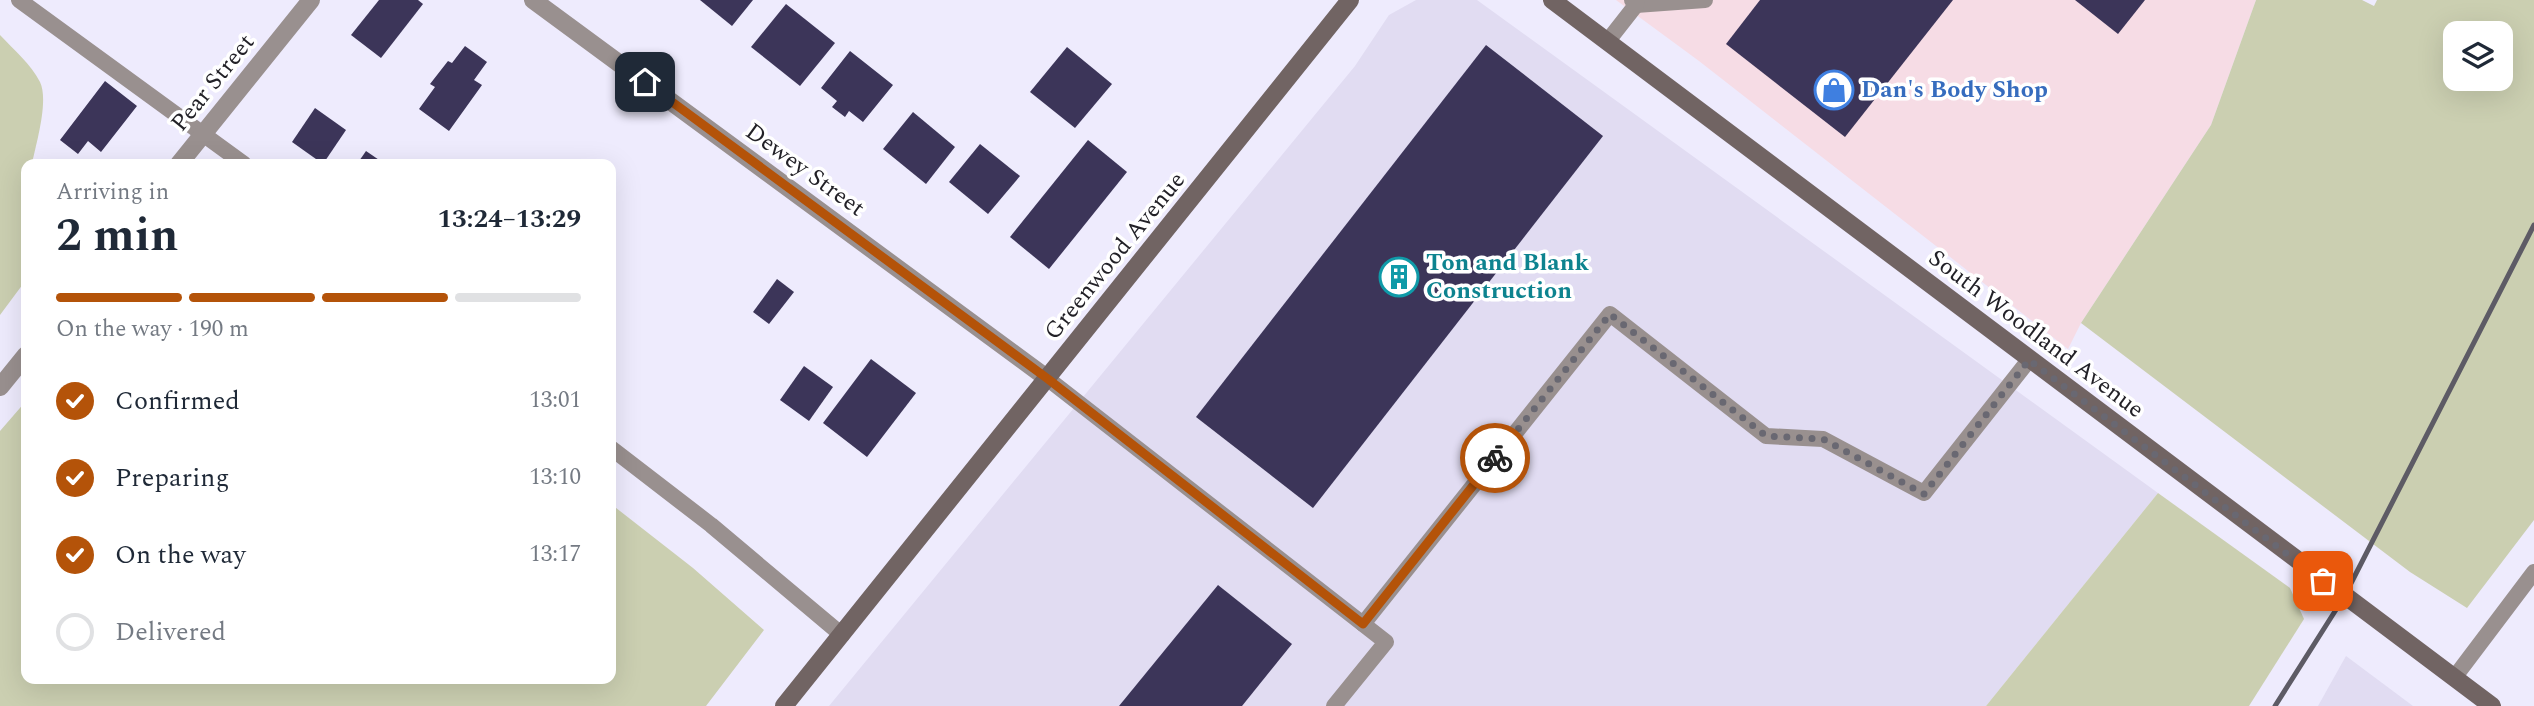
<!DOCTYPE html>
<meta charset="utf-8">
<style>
body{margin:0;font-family:Spectral,serif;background:#f6f6f7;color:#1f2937;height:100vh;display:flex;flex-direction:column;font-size:26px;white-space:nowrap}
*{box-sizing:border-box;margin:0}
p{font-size:23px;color:#747a83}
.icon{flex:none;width:38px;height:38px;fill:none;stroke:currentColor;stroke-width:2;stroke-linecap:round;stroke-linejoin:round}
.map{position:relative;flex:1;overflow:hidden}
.details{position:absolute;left:21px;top:159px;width:595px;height:525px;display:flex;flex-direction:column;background:#fff;border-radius:14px;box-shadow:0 7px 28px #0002}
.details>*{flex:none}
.fabs{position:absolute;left:2443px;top:21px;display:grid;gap:14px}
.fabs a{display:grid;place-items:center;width:70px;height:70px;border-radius:14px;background:#fff;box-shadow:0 7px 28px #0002;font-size:35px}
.pin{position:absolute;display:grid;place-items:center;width:60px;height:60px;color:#fff;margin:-30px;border-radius:14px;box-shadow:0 4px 10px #0006}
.courier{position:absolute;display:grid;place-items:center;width:70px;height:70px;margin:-35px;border:5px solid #b45309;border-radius:50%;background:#fff;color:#222;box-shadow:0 2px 9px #0007}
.overview em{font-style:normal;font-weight:700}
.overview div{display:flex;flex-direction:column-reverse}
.overview{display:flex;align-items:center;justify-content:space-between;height:119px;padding:0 35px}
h1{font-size:46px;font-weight:700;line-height:52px}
.bar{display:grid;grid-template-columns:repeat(4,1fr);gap:10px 7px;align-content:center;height:84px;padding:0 35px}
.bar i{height:9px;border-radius:5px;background:#e0e1e3}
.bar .on{background:#b45309}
.bar p{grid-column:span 4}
ol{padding:0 35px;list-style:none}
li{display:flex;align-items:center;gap:21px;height:77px}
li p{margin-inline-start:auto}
li .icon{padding:7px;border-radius:50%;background:#b45309;color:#fff;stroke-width:4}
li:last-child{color:#747a83}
li i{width:38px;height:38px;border:4px solid #e0e1e3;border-radius:50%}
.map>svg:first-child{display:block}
.commercial{fill:#f6dce5}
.industrial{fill:#e1dcf2}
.green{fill:#cbcfb1;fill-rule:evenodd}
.building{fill:#3c3559}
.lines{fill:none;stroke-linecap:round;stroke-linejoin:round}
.lane{stroke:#99908f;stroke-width:16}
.street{stroke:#99908f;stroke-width:18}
.secondary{stroke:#716463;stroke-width:18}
.rail{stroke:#5d5b65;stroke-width:5}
.done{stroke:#696872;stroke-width:7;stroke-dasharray:0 12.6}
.route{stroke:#b45309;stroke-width:9}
.labels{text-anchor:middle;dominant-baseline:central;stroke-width:7;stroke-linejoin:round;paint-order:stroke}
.street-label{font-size:24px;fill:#222127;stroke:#fff}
.shop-label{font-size:24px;font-weight:bold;fill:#366cbe;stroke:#fff;text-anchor:start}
.culture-label{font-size:24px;font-weight:bold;fill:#0d838f;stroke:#fff;text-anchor:start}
</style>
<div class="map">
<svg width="2534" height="706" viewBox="0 0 2534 706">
<rect width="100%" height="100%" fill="#eeebfd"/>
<polygon class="commercial" points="1616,0 2256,0 2211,125 2081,323 2068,349 1699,61"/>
<g class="industrial">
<polygon points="1416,0 1477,0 2158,493 1986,706 829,706 1355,66 1389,15"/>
<polygon points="2346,656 2413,706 2318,706"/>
</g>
<g class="green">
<path d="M2256 0H2362L2374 6 2377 0H2534V520L2467 608 2410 572 2081 323 2211 125ZM2455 33H2501V79H2455Z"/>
<path d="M0 35C14 50 31 64 40 82 49 101 36 144 32 164H26V193L22 217 26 222V280L0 315Z"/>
<polygon points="26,401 26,679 611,679 611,504 693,568 764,630 706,706 0,706 0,431"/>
<polygon points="2158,493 2290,588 2304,619 2249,706 1986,706"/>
</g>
<g class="building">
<polygon points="379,0 418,0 423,4 381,58 351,35"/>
<polygon points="700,0 753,0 732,26"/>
<polygon points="1760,0 1953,0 1845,137 1726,44"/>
<polygon points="2075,0 2145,0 2118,34"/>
<polygon points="786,4 835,43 800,86 751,47"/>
<polygon points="1486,45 1603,136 1313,508 1196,417"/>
<polygon points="465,46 487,62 474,80 482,85 449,131 419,109 435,87 430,84 448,61 452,63"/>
<polygon points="1067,47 1112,84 1075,128 1030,92"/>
<polygon points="850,51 893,85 863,122 849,111 845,117 832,107 837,101 821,88"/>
<polygon points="105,81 137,106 101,152 88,141 78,154 60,140"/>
<polygon points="315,108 346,130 323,164 292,142"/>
<polygon points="913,112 955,147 926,184 883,149"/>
<polygon points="1088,140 1127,172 1049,269 1010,237"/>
<polygon points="980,144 1020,176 988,214 949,182"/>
<polygon points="366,151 385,164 357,164"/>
<polygon points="777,279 794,292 769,324 753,312"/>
<polygon points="871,359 916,393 867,457 823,423"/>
<polygon points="804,366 833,387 809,421 780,400"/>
<polygon points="1218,585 1292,644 1242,706 1119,706"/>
</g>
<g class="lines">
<g class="lane">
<polyline points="19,0 244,164"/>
<polyline points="1632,0 1636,5 1705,0"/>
<polyline points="1607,42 1636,5 1637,0"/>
<polyline points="1048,379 1363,624 1610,314 1766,436 1823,439 1924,493 2029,360"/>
<polyline points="611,448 711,525 842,635"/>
<polyline points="2454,678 2534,572"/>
<polyline points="1334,706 1386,642 1363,624"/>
</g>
<g class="street">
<polyline points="533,0 1048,379"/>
<polyline points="179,164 311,0"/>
<polyline points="0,387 26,355"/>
</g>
<g class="secondary">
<polyline points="1552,0 2492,706"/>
<polyline points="784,706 1350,0"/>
</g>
<polyline class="rail" points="2275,706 2344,597 2534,225"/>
</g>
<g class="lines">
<polyline class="done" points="1495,458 1610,314 1766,436 1823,439 1924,494 2029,360 2323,581"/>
<polyline class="route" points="645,82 1048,379 1363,624 1495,458"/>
</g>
<defs>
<symbol id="shop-ring" viewBox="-11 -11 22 22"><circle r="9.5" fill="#fff" stroke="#3f7fe0" stroke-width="1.5"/><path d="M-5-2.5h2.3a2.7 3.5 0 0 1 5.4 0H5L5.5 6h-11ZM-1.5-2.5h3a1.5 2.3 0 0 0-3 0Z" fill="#3f7fe0"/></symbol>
<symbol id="building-ring" viewBox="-11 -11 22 22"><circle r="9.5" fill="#fff" stroke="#0f9aa8" stroke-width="1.5"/><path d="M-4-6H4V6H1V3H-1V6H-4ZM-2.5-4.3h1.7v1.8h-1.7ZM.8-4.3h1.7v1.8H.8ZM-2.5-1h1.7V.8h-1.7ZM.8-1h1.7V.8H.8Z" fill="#0f9aa8"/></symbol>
</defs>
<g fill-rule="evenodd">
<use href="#shop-ring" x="1812" y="68" width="44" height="44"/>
<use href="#building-ring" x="1377" y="255" width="44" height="44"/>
</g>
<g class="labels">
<g class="street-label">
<text transform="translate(213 83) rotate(-51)">Pear Street</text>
<text transform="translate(805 170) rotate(36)">Dewey Street</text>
<text transform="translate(1115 256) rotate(-51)">Greenwood Avenue</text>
<text transform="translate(2036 334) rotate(37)">South Woodland Avenue</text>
</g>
<g class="shop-label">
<text x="1861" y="90">Dan's Body Shop</text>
</g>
<g class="culture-label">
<text x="1426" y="263">Ton and Blank<tspan x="1426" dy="28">Construction</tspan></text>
</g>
</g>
</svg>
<div class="fabs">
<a><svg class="icon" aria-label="layers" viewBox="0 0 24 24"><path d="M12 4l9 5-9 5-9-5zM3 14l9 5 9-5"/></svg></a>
</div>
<div class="pin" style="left:2323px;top:581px;background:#ea580c"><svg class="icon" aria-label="bag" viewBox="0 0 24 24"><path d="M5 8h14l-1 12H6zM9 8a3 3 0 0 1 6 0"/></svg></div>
<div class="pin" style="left:645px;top:82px;background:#1f2937"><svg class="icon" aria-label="home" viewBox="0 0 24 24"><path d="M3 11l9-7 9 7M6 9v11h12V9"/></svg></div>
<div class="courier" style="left:1495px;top:458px"><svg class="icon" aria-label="bike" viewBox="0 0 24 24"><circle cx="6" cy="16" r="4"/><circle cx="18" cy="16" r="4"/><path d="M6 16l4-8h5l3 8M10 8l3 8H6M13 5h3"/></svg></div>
<section class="details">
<div class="overview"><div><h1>2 min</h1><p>Arriving in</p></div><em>13:24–13:29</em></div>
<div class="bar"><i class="on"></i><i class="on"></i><i class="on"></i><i></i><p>On the way · 190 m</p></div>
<ol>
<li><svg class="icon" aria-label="check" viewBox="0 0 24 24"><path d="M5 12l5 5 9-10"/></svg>Confirmed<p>13:01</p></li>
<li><svg class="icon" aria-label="check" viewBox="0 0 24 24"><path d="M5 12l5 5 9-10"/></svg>Preparing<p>13:10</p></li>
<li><svg class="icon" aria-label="check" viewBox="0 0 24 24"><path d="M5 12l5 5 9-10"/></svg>On the way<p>13:17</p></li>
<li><i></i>Delivered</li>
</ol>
</section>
</div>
